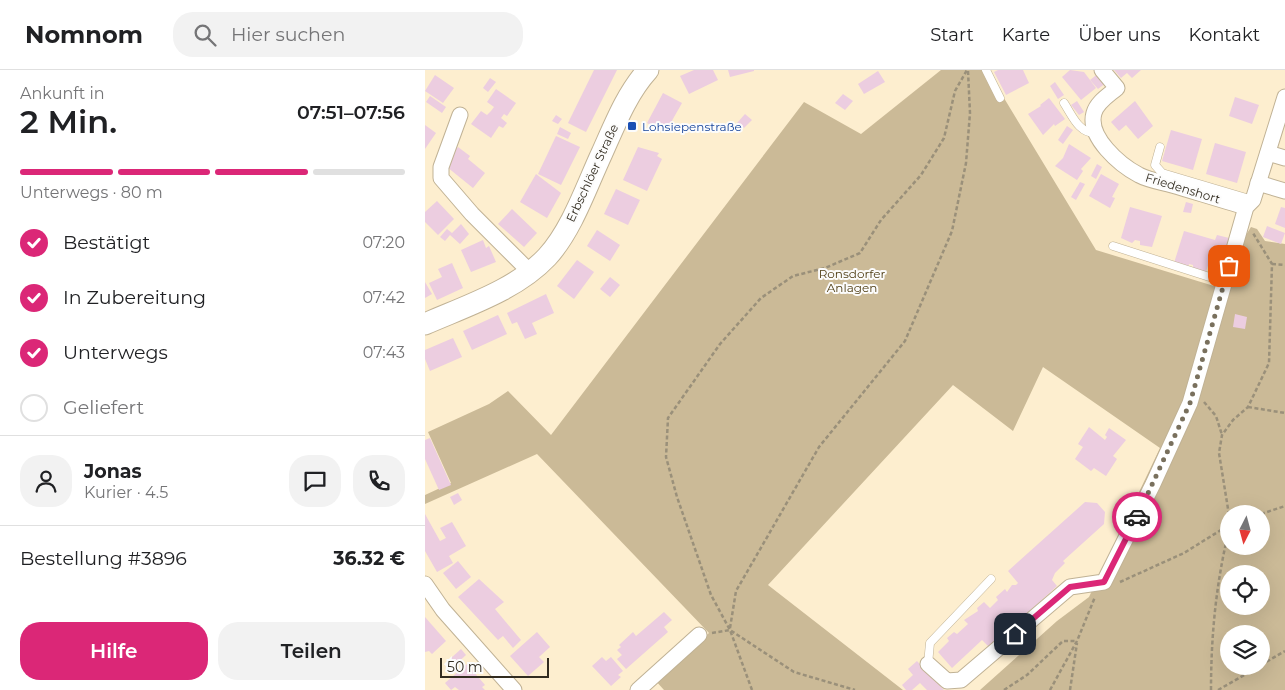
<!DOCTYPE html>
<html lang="de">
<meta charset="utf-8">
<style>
body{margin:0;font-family:Montserrat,sans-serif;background:#f2f2f2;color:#202124;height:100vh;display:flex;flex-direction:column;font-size:19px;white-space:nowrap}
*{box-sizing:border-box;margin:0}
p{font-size:16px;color:#757577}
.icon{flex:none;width:28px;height:28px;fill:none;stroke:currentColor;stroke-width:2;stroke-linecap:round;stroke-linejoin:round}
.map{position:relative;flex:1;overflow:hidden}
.sheet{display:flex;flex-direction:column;background:#fff;width:425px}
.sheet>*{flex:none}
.needle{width:32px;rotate:186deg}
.tools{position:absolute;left:795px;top:435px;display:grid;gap:10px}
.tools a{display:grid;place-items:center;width:50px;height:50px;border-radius:50%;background:#fff;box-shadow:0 5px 20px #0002;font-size:25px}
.scale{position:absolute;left:15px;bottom:12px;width:109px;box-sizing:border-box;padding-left:5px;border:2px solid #322c20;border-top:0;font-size:14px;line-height:18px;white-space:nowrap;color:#322c20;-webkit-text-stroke:4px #fcfcfc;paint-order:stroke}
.pin{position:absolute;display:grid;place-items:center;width:42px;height:42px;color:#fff;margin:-21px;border-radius:10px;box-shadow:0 2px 8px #0006}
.courier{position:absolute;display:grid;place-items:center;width:50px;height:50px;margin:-25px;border:4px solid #db2777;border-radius:50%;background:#fff;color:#222;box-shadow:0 1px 6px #0007}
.head em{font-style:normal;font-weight:600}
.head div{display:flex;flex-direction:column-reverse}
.head{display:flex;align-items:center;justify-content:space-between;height:85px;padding:0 20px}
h1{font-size:32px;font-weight:600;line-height:38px}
.bar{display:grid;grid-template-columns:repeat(4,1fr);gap:8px 5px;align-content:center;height:60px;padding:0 20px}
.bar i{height:6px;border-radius:4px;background:#e0e0e0}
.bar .selected{background:#db2777}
.bar p{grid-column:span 4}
.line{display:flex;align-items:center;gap:12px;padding:0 20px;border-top:1px solid #e0e0e0}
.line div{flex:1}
.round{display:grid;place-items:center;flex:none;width:52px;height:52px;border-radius:20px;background:#f2f2f2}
ol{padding:0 20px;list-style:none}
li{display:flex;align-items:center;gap:15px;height:55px}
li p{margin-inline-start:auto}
li .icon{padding:5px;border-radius:50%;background:#db2777;color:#fff;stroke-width:4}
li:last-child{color:#757577}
li i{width:28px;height:28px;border:2px solid #e0e0e0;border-radius:50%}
.primary-button{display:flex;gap:10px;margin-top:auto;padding:10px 20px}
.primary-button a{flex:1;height:58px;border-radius:20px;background:#db2777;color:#fff;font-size:20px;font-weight:600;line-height:58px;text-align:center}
.primary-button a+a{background:#f2f2f2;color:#202124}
header{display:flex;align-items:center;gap:30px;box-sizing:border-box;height:70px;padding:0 25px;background:#fff;border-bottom:1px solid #e0e0e0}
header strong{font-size:24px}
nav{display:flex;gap:28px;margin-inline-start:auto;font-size:18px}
.search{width:350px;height:45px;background:#f2f2f2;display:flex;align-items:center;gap:12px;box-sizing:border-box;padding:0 18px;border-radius:20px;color:#757577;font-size:19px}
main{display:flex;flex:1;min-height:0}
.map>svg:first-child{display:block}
.green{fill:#cbba97;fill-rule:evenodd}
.building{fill:#eccde0}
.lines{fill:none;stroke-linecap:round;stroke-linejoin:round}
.lane-casing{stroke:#c0b295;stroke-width:9}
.street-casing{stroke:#c0b295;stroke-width:17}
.secondary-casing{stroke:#c0b295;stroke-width:23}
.path{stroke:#9a907a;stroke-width:2.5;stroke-dasharray:4 2.5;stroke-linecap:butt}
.lane{stroke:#fff;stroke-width:8}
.street{stroke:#fff;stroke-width:15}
.secondary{stroke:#fff;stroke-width:21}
.done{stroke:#79705d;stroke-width:5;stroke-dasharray:0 9}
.route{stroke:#db2777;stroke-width:6}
.transit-dot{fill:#1a4fb4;stroke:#fcfcfc;stroke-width:2}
.labels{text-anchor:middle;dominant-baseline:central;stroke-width:4;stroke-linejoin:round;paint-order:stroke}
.transit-label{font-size:12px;fill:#164399;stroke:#fcfcfc;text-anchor:start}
.street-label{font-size:12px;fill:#322c20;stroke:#fcfcfc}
.park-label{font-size:12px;fill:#4e3c12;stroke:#fcfcfc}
</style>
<header>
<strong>Nomnom</strong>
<div class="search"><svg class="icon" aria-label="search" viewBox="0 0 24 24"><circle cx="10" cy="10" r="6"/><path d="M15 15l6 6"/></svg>Hier suchen</div>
<nav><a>Start</a><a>Karte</a><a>Über uns</a><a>Kontakt</a></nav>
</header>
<main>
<section class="sheet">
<div class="head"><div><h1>2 Min.</h1><p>Ankunft in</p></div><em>07:51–07:56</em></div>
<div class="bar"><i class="selected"></i><i class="selected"></i><i class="selected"></i><i></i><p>Unterwegs · 80 m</p></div>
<ol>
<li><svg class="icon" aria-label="check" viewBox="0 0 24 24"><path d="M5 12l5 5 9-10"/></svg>Bestätigt<p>07:20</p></li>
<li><svg class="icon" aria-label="check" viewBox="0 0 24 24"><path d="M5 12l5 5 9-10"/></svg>In Zubereitung<p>07:42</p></li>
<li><svg class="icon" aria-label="check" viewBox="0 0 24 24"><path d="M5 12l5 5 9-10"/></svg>Unterwegs<p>07:43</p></li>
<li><i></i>Geliefert</li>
</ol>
<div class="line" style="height:90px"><a class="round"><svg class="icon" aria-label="person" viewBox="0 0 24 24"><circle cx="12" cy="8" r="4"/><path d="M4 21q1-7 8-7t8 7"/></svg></a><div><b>Jonas</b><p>Kurier · 4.5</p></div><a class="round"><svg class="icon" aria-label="chat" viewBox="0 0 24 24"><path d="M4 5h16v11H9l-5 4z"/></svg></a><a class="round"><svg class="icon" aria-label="phone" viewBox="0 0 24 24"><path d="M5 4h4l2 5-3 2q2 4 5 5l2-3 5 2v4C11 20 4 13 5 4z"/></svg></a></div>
<div class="line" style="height:65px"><div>Bestellung #3896</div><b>36.32 €</b></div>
<div class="primary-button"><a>Hilfe</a><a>Teilen</a></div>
</section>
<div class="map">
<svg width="860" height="620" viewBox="0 0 860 620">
<rect width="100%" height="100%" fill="#fdeecf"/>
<path class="green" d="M516 0H562L671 180 789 216 826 157 832 159 840 171 860 174V620H555L632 551 664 527 735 378 618 297 588 361 528 315 343 515 478 620H239L230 610 284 563 112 384 0 434V425L26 413 3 362 64 334 83 321 126 365 379 32 436 64ZM804 444H836V476H804ZM804 504H836V536H804ZM804 564H836V596H804Z"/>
<g class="building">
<polygon points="169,0 192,0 161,62 143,53"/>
<polygon points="269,0 288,0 293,10 264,24 255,6"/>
<polygon points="303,0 329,0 329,1 305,7"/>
<polygon points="573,0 598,0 604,13 581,25 569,2"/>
<polygon points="645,0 659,2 671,18 656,30 637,7"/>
<polygon points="689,0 716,0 707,8 702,3 696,8"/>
<polygon points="453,1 460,12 439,24 433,14"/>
<polygon points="674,3 682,12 673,19 665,10"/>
<polygon points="10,5 29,18 18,33 0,21"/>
<polygon points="65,8 71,12 63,22 58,18"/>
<polygon points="630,12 639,25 633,29 625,16"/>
<polygon points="71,19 91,33 82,46 79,44 76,48 82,53 78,58 74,56 66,68 46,54 56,41 62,45 66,41 69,37 62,32"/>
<polygon points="238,23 257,33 240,63 222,53"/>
<polygon points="418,24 428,31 420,40 410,33"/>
<polygon points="5,26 21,37 17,43 1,32"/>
<polygon points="810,27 834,35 827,54 804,46"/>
<polygon points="624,28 640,49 630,56 629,54 618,65 603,44 616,36 615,35"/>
<polygon points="652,31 659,42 654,45 646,35"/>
<polygon points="710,31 728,56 713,69 701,55 694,61 686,52"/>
<polygon points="320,44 327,50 319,58 312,53"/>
<polygon points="131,45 137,49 133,54 127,51"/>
<polygon points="0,55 11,63 0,79"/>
<polygon points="642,56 648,60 638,74 633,70"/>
<polygon points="135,57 146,63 143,69 132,64"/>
<polygon points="746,60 777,69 768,100 737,91"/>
<polygon points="131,66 155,77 136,115 113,104"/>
<polygon points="790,73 821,82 812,113 781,104"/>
<polygon points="644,74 666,88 656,99 658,101 652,110 630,96 638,88"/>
<polygon points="33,77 45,86 43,89 60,103 48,118 22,97 27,91 25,87"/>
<polygon points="213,77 234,83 232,86 237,89 222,121 198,110"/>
<polygon points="672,94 677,97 671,109 666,106"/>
<polygon points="111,104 136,123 122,148 95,132"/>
<polygon points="676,104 694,114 687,127 690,128 685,138 664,126"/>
<polygon points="655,112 660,114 651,130 646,127"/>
<polygon points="191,119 215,130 203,155 179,144"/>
<polygon points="12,131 29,149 13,165 0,152 0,142"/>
<polygon points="761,132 768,134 766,143 758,142"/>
<polygon points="705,137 737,146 727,177 715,175 715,171 710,170 707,173 696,168"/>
<polygon points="856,137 860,138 860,158 850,154"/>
<polygon points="87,139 112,163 99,177 73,154"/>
<polygon points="36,154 44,164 35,174 25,165 20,171 15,167 22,159 27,163"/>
<polygon points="842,156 860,163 856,174 838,167"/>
<polygon points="172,160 195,175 185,191 162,176"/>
<polygon points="759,161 790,170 792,165 804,168 800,183 788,179 781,202 768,198 768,195 764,194 763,197 749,193"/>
<polygon points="58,170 61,178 64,176 71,192 46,202 36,180"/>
<polygon points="152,190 169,202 149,229 132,216"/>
<polygon points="27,193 38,218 12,230 4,213 17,207 13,199"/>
<polygon points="185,207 195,215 185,227 175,219"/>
<polygon points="0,212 7,224 0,228"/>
<polygon points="121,224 129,243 107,253 112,264 100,269 92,252 87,254 82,243"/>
<polygon points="810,244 822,247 820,259 808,257"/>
<polygon points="73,245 82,264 47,280 38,261"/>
<polygon points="28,268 37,287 5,301 0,289 0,280"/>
<polygon points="664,357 680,370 682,367 680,365 684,358 701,370 688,386 692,389 681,406 669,398 666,401 650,389 658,377 653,374"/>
<polygon points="5,368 26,415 14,420 0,389 0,370"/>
<polygon points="33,423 37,430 29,435 25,427"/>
<polygon points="660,432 672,433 680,442 679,454 638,491 640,493 630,503 627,510 632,516 565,578 557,570 527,598 513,582 524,571 522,568 529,562 532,564 543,554 539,550 553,541 552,538 559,532 565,538 573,530 571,527 580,519 582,522 587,515 591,515 593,513 583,501"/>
<polygon points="0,444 15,471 21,468 15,458 27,452 41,476 24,486 28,493 12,502 0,481"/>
<polygon points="33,491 46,507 31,519 18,503"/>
<polygon points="54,509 79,532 70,539 96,570 88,578 78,566 73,570 33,527"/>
<polygon points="239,542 247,550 239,557 243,562 201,599 192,589 197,585 192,580 196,577 194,575 208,562 211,566"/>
<polygon points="0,547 21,571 7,584 4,581 0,582"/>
<polygon points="112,562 125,577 114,587 119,592 103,606 85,586"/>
<polygon points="36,579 41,585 30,595 25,589"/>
<polygon points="177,587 181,591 186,587 198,601 193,605 196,607 186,616 167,596"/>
<polygon points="492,591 519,620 502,620 495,613 487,620 481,620 477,615 488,605 483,599"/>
<polygon points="42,594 60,615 57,617 60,620 34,620 30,617 26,620 20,613"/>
</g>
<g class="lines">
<defs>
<g id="lane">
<polyline points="561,0 575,28"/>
<path d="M639 33C647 45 654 64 671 63"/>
<polyline points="735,77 730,95 737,103 828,130"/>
<polyline points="688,176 800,212"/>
<polyline points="503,594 505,573 566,509"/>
</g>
<g id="street">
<path d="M677 0 692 18C684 25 672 32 669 43 662 67 695 95 714 105 723 110 736 112 747 115 771 122 796 130 821 137"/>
<polyline points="35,45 16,97 16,108 47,144 105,202"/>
<polyline points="843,83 860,88"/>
<polyline points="833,113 860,121"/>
<polyline points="0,514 18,540 89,620"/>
<polyline points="503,594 522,611 536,610 645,517 679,512 728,414 765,333 821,137 828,130 860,27"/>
<polyline points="213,620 274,565"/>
</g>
<path id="secondary" d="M0 254C41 236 91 220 122 187 147 160 162 115 177 83 190 54 202 23 223 0"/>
</defs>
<use href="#lane" class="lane-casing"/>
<use href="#street" class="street-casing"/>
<use href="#secondary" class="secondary-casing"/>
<g class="path">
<polyline points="847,194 860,195"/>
<polyline points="779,332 791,346 797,365"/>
<polyline points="823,337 860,343"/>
<polyline points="836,444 860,436"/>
<polyline points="804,445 794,383 797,365 808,350 823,337 844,293 847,194 828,163"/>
<polyline points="695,512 759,483 804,455"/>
<polyline points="305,558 311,521 394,377 480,271 527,161 541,93 545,43 543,1"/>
<polyline points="287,563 305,560 369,602 430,620"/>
<polyline points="836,595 860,581"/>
<polyline points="327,620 305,560 286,525 252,427 241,387 243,348 295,274 336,228 368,206 400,198 435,183 456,150 496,105 519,68 530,21 542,0"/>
<polyline points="579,620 602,605 638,571 652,571"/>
<polyline points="625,620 652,571 670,527"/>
<polyline points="645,620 652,573"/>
<path d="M786 620C786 566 791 513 804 460"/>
<polyline points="793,620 835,596"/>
</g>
<use href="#lane" class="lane"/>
<use href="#street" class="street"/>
<use href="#secondary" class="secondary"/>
</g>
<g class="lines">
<polyline class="done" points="712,447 765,333 804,196"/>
<polyline class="route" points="590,564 645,517 679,512 712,447"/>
</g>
<rect class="transit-dot" x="202" y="51" width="10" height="10" rx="2.5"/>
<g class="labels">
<g class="transit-label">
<text x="217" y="56">Lohsiepenstraße</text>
</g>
<g class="street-label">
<text transform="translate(167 103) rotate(-65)">Erbschlöer Straße</text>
<text transform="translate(758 118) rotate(17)">Friedenshort</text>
</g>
<g class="park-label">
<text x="427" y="203">Ronsdorfer<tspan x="427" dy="14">Anlagen</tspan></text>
</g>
</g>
</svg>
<div class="tools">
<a><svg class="needle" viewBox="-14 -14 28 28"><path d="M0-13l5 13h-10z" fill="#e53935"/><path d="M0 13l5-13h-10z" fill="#757577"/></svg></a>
<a><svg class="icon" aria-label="locate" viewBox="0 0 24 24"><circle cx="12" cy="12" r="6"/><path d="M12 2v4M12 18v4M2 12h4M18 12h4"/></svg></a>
<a><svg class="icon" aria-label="layers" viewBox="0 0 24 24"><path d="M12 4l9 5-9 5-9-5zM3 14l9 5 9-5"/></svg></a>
</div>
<div class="scale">50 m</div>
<div class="pin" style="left:804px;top:196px;background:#ea580c"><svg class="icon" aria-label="bag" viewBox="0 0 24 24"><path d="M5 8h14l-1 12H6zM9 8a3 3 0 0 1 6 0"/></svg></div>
<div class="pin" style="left:590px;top:564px;background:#1f2937"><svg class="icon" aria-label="home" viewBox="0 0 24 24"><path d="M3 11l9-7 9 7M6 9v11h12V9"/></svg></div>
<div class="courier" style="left:712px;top:447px"><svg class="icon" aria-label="car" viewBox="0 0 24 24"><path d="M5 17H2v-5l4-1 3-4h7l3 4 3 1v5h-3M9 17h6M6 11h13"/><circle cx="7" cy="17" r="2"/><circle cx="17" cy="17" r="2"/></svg></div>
</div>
</main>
